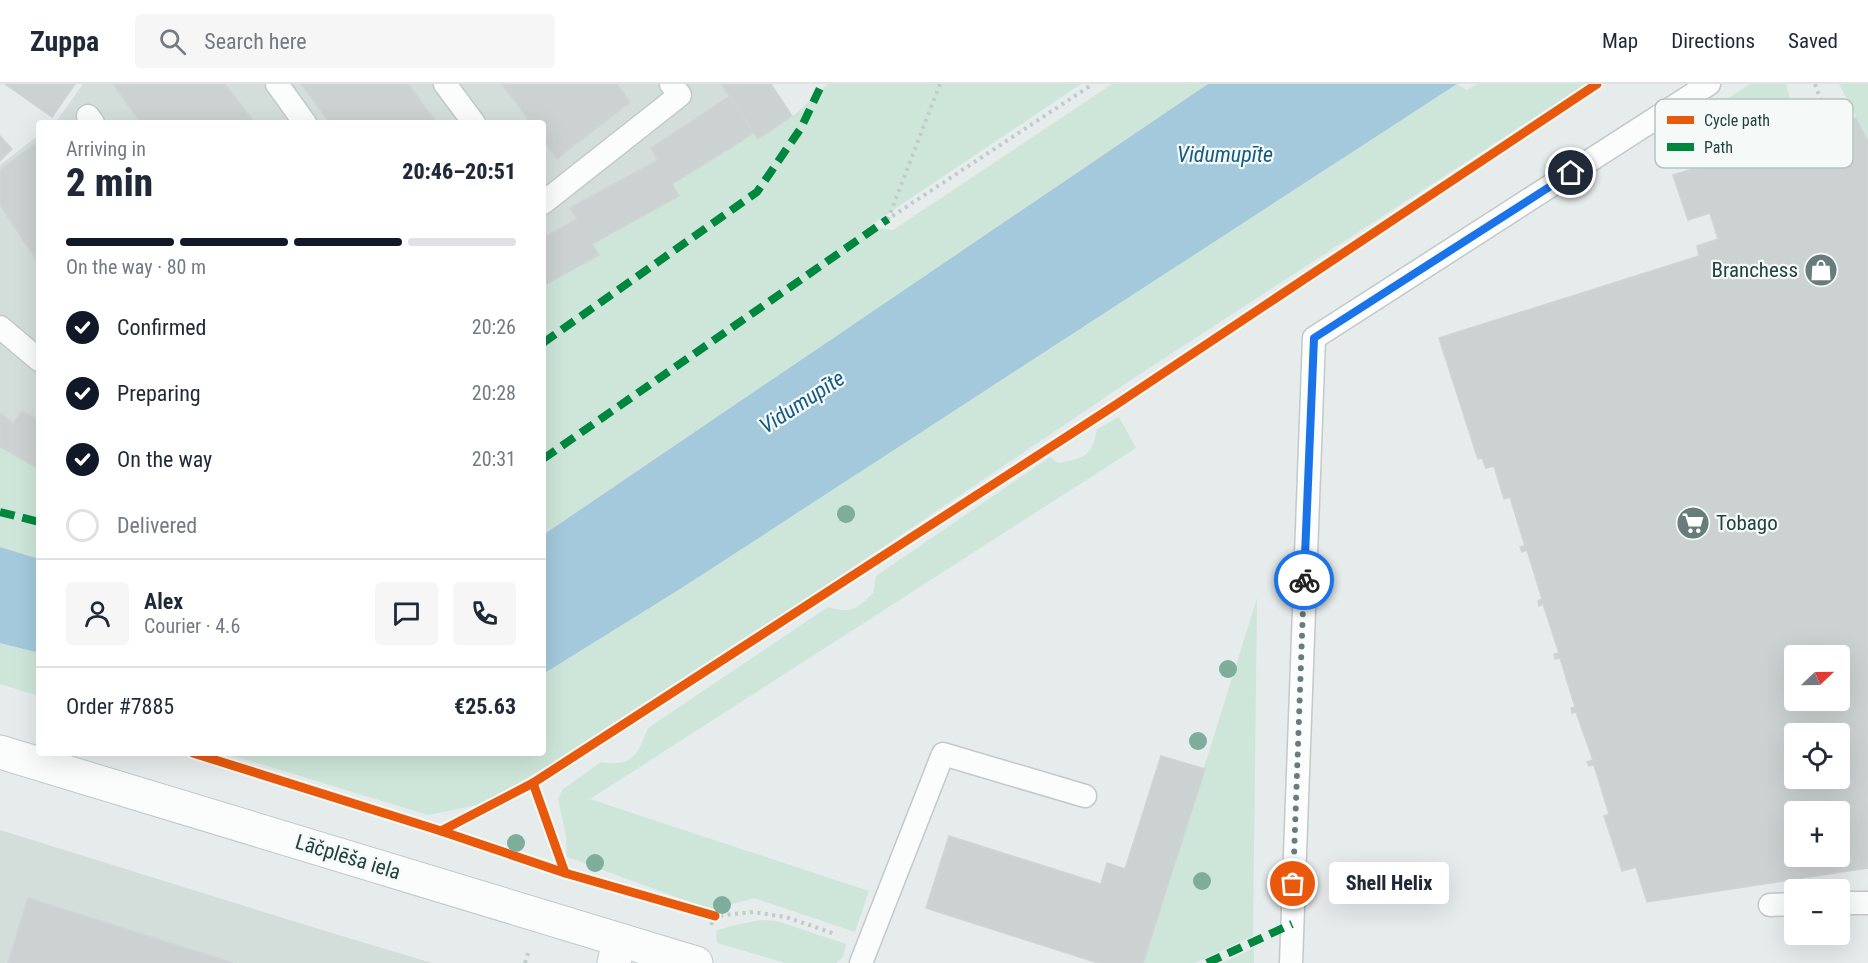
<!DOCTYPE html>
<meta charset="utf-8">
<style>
body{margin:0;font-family:"Roboto Condensed",sans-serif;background:#f6f6f7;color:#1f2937;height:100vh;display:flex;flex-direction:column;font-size:22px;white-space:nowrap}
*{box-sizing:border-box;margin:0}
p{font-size:20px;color:#747a83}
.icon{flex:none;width:33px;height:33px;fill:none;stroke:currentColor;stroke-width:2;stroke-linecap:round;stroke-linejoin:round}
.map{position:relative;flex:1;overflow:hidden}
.details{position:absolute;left:36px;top:36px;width:510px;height:636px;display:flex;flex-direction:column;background:#fff;border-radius:6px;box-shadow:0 6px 24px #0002}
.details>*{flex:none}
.needle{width:39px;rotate:68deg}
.buttons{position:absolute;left:1784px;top:561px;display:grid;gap:12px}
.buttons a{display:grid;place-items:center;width:66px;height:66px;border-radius:6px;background:#fff;box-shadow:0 6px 24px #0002;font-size:30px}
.pin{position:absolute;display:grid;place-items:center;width:51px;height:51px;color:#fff;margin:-26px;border:3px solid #fff;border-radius:50%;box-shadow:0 2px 6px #0007}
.courier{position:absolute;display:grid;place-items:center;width:60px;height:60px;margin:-30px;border:4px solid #1a73e8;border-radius:50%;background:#fff;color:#222;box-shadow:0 2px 8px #0007}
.bubble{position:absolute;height:42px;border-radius:6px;background:#fff;box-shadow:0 6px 24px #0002;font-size:20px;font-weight:800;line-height:42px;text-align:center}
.head em{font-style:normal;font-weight:800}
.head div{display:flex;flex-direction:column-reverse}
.head{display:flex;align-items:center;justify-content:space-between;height:102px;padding:0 30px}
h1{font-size:39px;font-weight:800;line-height:45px}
.bar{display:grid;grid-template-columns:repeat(4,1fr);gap:9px 6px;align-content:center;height:72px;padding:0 30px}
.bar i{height:8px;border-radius:4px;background:#e0e1e3}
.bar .on{background:#111827}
.bar p{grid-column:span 4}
.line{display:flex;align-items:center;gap:15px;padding:0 30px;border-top:2px solid #e0e1e3}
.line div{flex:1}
.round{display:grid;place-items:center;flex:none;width:63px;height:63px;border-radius:6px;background:#f6f6f7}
ol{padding:0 30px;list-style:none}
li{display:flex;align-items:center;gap:18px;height:66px}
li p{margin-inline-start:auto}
li .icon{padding:6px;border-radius:50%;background:#111827;color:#fff;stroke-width:4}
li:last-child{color:#747a83}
li i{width:33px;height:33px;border:3px solid #e0e1e3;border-radius:50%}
header{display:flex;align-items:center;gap:36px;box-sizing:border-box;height:84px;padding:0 30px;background:#fff;border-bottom:2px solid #e0e1e3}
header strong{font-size:28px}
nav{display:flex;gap:33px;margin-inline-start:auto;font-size:21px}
.search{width:420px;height:54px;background:#f6f6f7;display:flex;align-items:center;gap:15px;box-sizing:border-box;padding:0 21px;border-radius:6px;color:#747a83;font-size:22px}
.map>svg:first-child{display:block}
.built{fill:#d3dedb}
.green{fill:#cee6da}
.water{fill:#a4c9dd}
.building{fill:#ccd2d1;stroke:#ced5d4;stroke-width:1.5;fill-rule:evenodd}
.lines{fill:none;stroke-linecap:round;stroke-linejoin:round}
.lane-casing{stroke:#c3c8c8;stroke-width:25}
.street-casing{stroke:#c3c8c8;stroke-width:35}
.secondary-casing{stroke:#c1c9c8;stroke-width:35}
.path{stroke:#c2cbcb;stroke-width:4;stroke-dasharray:3 4.5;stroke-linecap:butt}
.lane{stroke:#fbfcfc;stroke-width:22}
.street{stroke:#fbfcfc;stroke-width:33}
.secondary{stroke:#fbfcfc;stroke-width:33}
.quiet{stroke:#00873e;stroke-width:8;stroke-dasharray:15 8;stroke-linecap:butt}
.cycleway-casing{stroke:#f5faf8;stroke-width:13}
.cycleway{stroke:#e8590c;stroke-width:9}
.tree{fill:#7eae9b}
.done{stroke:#667d7b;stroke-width:6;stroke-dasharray:0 10.8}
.route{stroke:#1a73e8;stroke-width:8}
.labels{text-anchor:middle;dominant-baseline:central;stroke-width:4.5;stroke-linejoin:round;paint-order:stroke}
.poi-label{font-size:21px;fill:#21423f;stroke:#f5faf8;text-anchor:end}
.street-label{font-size:21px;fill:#21423f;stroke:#f5faf8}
.water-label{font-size:22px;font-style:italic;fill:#165b83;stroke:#f5faf8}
.key{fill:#f5faf8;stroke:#b5c3c0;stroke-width:1.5}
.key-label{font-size:16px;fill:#21423f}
</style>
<header>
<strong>Zuppa</strong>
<div class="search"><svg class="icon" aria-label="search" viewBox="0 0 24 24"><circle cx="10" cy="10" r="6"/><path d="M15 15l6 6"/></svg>Search here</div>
<nav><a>Map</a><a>Directions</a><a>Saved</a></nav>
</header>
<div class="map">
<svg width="1868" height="879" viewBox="0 0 1868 879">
<rect width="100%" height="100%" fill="#e6ebeb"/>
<g class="built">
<polygon points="83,0 769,0 792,32 758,55 753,49 672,100 679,112 593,160 599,171 543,202 543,39 55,39"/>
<polygon points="39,51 39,385 0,363 0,81"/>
<polygon points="0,746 322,846 432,879 0,879"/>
</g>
<g class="green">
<polygon points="828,0 1081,0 868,143 893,146 1112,0 1221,0 543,451 543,202 598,172 592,160 679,112 672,100 754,49 758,55 793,32"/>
<polygon points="1457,0 1467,6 1477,0 1586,0 1131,296 668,608 556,677 482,720 428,731 224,669 543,669 543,589"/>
<polygon points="1750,0 1786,0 1792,22 1694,51 1681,45"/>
<polygon points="1840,0 1868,0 1868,55 1839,0"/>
<path d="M1119 333 1136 364 590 715 869 807 855 848 754 814 712 826 567 773 566 752 558 715 563 705 601 678C633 683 637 672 648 644L828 523C851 530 857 525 873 509L876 492 1050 373 1058 379C1083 375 1093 372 1097 345Z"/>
<polygon points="0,363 39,385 39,475 0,463"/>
<polygon points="1257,514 1253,852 1195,879 1143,879"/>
<polygon points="0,559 39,569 39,612 0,600"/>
<polygon points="761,836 777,837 846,860 843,873 836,879 785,879 717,859 716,847 731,842"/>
<polygon points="1254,864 1254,879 1222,879"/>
</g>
<g class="water">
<polygon points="1208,0 1457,0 680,505 543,590 543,451"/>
<polygon points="0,463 39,475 39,569 0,559"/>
</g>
<g class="building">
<polygon points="5,0 75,0 52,33"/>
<polygon points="113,0 225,0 255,39 141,39"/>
<polygon points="301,0 408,0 437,39 330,39"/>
<polygon points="502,0 617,0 630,18 557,75 543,56 543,39 531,39"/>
<polygon points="721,0 771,0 792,32 758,55"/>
<polygon points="730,12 754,49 672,100 679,112 592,160 599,171 543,202 543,154 577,135 570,124 658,76 651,64"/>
<path d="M1856 34 1868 57V784L1647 818 1636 783 1622 787 1604 732 1609 730 1594 681 1589 682 1587 678 1593 676 1576 628 1572 629 1571 624 1575 623 1560 574 1555 575 1554 570 1559 569 1543 520 1539 522 1538 517 1542 515 1527 466 1522 468 1520 463 1525 462 1510 413 1504 415 1494 382 1486 384 1482 374 1478 375 1439 254 1699 172 1697 162 1718 155 1710 129 1688 136 1673 91ZM1794 572H1839V616H1794ZM1794 650H1839V694H1794ZM1794 728H1839V772H1794Z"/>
<polygon points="0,52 12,65 0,77"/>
<polygon points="39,57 39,180 0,121 0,86"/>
<polygon points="22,327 39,336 39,385 0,363 0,329 13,339"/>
<polygon points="1161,672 1205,685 1143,879 1098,879 926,824 949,752 1101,800 1107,779 1125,785"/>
<polygon points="28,814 233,879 8,879"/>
</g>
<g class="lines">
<defs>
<g id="lane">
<polyline points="277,0 305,39"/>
<polyline points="445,0 474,39"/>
<polyline points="88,32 93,39"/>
<polyline points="543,119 680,11 671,0"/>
<polyline points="0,243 39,276"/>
<polyline points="1839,819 1868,819"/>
<polyline points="1770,821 1794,820"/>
<polyline points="861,879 943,670 1085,712"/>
<polyline points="1291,879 1314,254 1709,0"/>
</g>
<polyline id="street" points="614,879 619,856"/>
<polyline id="secondary" points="0,668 696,879"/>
</defs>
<use href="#lane" class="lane-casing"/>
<use href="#street" class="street-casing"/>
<use href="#secondary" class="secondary-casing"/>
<g class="path">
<polyline points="940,0 888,135 1093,0"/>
<polyline points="1815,0 1830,43"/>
<polyline points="711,841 715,832 753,828 786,833 835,850"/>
<polyline points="525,879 528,869"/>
</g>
<use href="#lane" class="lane"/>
<use href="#street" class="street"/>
<use href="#secondary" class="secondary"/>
<g class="quiet">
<polyline points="543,259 757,108 801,44 822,0"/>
<polyline points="543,375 888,135"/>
<polyline points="0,428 39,438"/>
<polyline points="1207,879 1292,840"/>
</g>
<defs>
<g id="cycleway">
<polyline points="193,669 441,747 533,699 1117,320 1597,0"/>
<polyline points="533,699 565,789"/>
<polyline points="441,747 565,789 715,832"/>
</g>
</defs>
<use href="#cycleway" class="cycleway-casing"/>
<use href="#cycleway" class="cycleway"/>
</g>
<g class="tree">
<circle cx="846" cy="430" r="9"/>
<circle cx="1228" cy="585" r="9"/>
<circle cx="1198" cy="657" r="9"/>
<circle cx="516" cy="759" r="9"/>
<circle cx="595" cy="779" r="9"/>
<circle cx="1202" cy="797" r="9"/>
<circle cx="722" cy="821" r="9"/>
</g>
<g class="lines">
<polyline class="done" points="1293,800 1304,496"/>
<polyline class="route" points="1304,496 1314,254 1571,89"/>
</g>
<defs>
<symbol id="shop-disc" viewBox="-11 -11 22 22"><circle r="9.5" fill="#667d7b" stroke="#f5faf8"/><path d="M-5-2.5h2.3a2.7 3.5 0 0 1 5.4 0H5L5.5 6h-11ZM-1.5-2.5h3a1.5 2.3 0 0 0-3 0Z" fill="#fff"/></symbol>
<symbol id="supermarket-disc" viewBox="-11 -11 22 22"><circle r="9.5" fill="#667d7b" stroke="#f5faf8"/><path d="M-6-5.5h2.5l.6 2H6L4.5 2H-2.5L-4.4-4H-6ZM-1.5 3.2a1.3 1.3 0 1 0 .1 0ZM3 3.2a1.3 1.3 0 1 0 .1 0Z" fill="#fff"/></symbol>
</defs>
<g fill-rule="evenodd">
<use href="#shop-disc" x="1802" y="167" width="38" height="38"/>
<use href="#supermarket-disc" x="1674" y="420" width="38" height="38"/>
</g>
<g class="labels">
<g class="poi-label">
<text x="1798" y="186">Branchess</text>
<text x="1716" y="439" text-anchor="start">Tobago</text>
</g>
<g class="street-label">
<text transform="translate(348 773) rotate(17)">Lāčplēša iela</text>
</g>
<g class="water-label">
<text x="1225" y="70">Vidumupīte</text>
<text transform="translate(802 318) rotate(-33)">Vidumupīte</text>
</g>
</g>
<rect x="1655" y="15" width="198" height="69" rx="9" class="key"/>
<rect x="1667" y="32" width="27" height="8" fill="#e8590c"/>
<rect x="1667" y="59" width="27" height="8" fill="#00873e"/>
<g class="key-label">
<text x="1704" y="42">Cycle path</text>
<text x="1704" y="69">Path</text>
</g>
</svg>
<div class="buttons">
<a><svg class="needle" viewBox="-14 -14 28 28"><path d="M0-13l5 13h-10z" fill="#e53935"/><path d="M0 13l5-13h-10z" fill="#747a83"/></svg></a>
<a><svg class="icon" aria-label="locate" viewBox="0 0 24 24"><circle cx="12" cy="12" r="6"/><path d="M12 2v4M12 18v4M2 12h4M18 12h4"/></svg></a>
<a>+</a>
<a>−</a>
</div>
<div class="pin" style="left:1293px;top:800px;background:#ea580c"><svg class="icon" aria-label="bag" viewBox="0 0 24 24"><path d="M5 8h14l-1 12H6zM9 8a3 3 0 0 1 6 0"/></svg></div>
<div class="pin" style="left:1571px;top:89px;background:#1f2937"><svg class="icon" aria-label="home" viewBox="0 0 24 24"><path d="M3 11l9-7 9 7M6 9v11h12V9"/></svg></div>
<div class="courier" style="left:1304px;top:496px"><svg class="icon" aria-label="bike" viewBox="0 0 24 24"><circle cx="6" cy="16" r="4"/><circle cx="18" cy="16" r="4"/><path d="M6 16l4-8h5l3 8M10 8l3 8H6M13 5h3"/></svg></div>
<div class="bubble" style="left:1329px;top:778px;width:120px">Shell Helix</div>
<section class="details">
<div class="head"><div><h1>2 min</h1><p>Arriving in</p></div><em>20:46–20:51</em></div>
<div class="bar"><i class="on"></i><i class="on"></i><i class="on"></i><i></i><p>On the way · 80 m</p></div>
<ol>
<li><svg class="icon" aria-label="check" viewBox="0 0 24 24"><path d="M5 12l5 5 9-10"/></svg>Confirmed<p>20:26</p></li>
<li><svg class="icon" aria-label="check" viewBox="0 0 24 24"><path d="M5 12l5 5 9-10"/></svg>Preparing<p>20:28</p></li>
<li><svg class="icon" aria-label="check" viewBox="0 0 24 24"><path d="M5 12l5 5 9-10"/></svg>On the way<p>20:31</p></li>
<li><i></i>Delivered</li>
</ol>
<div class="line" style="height:108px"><a class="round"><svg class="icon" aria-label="person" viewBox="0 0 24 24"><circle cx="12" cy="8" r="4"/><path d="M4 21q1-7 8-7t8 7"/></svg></a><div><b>Alex</b><p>Courier · 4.6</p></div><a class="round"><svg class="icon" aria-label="chat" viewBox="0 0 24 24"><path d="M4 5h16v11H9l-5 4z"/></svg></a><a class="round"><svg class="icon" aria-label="phone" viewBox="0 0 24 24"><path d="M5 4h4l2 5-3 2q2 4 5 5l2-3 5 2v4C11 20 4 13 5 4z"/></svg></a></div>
<div class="line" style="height:78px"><div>Order #7885</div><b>€25.63</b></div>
</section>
</div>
